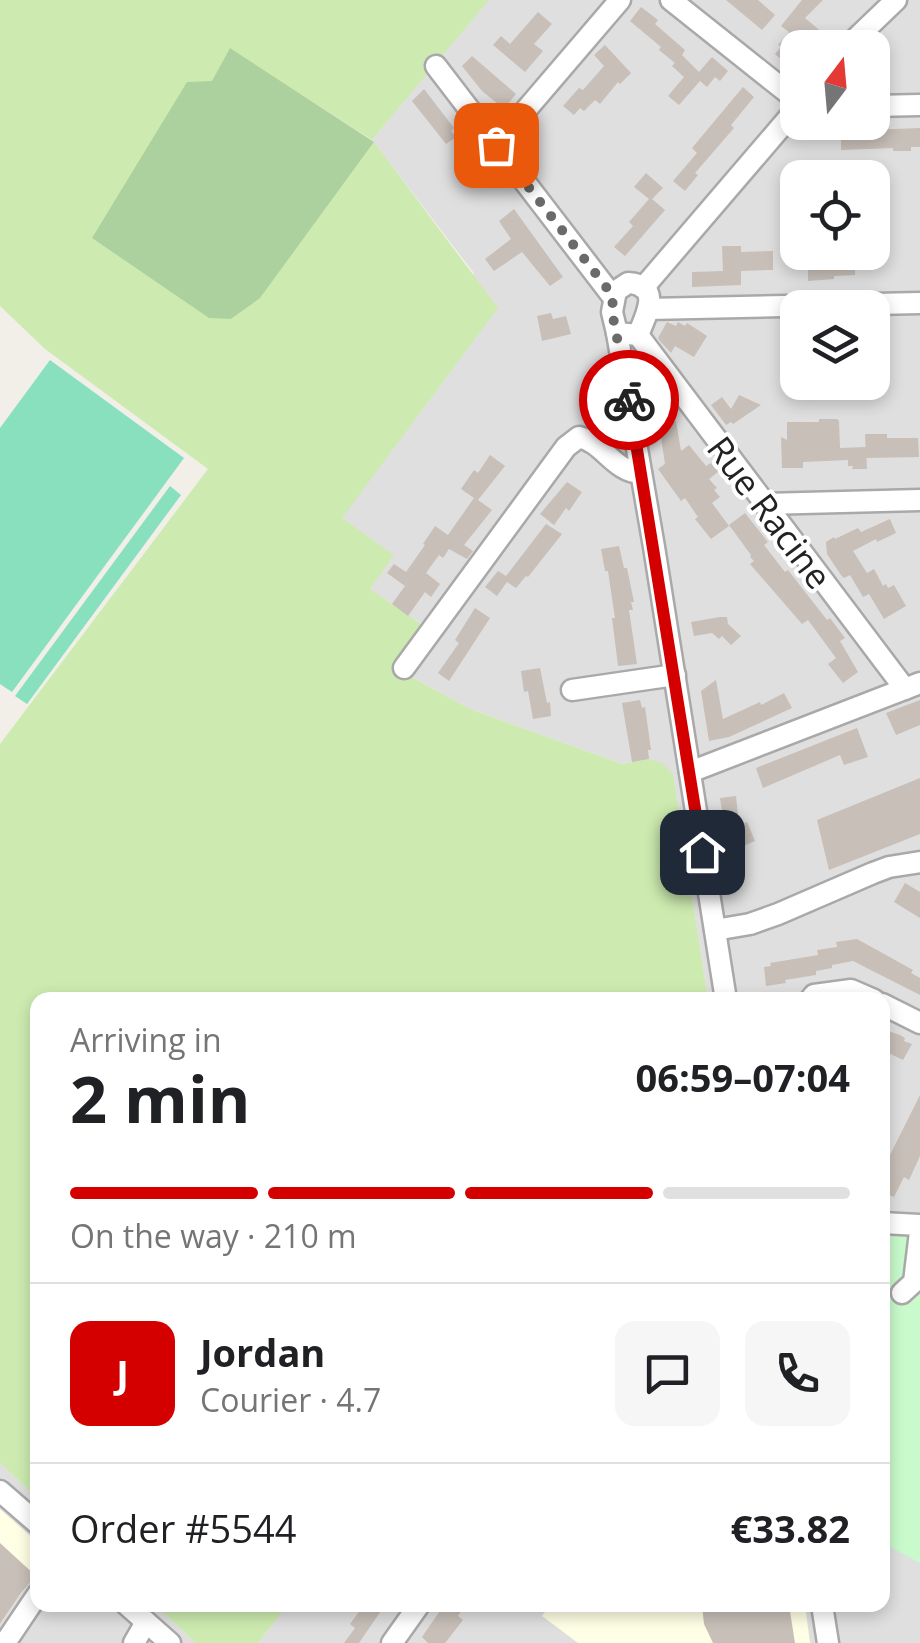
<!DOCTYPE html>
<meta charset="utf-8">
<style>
body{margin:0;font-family:"Open Sans",sans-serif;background:#f6f6f6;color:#202124;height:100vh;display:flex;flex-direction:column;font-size:38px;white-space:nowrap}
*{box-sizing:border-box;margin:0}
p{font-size:32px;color:#757577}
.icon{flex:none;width:55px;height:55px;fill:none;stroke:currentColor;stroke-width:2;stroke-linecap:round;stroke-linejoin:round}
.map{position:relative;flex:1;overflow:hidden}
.drawer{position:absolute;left:30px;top:992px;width:860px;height:620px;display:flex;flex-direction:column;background:#fff;border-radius:20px;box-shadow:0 5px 15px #0003}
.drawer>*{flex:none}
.needle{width:65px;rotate:16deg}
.fabs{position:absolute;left:780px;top:30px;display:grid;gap:20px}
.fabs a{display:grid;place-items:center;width:110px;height:110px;border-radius:20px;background:#fff;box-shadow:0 5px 15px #0003;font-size:50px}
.pin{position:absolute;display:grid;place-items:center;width:85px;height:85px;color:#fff;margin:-42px;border-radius:20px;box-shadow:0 5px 15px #0006}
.courier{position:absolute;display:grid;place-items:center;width:100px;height:100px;margin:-50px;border:8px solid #d40000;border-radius:50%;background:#fff;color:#222;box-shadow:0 2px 12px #0007}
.summary em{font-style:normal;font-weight:700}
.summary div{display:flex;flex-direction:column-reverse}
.summary{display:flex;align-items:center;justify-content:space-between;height:170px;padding:0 40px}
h1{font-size:65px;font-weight:700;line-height:75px}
.bar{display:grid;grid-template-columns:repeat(4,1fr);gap:15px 10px;align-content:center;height:120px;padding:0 40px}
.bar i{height:12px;border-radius:8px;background:#e0e0e0}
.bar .selected{background:#d40000}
.bar p{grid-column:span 4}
.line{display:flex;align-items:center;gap:25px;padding:0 40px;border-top:2px solid #e0e0e0}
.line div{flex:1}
.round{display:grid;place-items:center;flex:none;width:105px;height:105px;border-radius:20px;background:#f6f6f6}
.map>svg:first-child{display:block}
.residential{fill:#e0dfdf;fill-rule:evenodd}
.education{fill:#ffffe5}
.grass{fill:#cdebb0}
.forest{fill:#add19e}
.park{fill:#c8facc}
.pitch{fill:#88e0be}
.building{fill:#c7bfb8}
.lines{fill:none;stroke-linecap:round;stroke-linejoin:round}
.minor-casing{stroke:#a9a9a9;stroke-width:25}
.minor{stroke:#fff;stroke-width:20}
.done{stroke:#6b6a68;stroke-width:10;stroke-dasharray:0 18}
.route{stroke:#d40000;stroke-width:12}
.labels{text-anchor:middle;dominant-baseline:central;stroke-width:8;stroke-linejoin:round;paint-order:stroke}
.street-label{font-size:35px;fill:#222;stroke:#fff}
</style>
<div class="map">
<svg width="920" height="1643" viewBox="0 0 920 1643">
<rect width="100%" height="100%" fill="#f2efe9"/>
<g class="residential">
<path d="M488 0H920V1643H258L288 1605H882V1000H708L673 775 649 759 622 764 470 709 395 668 424 626 370 589 342 518 474 273 372 140ZM798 48H872V122H798ZM798 178H872V252H798ZM798 308H872V382H798Z"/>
<polygon points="0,1463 37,1498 38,1605 155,1605 196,1643 0,1643"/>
</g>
<g class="education">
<polygon points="0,1509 38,1543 37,1575 21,1593 0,1624"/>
<polygon points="550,1605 805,1605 810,1643 578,1643 542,1616"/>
</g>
<g class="grass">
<polygon points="0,0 489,0 372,140 230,49 231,319 260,297 374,142 498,308 342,518 394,555 370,589 424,626 395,668 470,709 622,764 649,759 662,763 673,774 708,1000 38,1000 37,1498 0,1463 0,744 208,469 45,349 0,306"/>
<polygon points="155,1605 288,1605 258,1643 196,1643"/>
</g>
<polygon class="forest" points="230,48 374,142 260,298 231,319 209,318 92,238 187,82 212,81"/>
<polygon class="park" points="882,1229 920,1233 920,1563 883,1543"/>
<g class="pitch">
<polygon points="50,360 184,458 12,692 0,684 0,428"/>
<polygon points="170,486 181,495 27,704 15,696"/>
</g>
<g class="building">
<polygon points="726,0 758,0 775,15 762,30"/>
<polygon points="802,0 823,0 805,18 824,34 813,48 798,48 798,65 790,67 775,54 781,47 778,45 789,32 781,26"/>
<polygon points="641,7 658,20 655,24 685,50 682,55 699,72 712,57 728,71 720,81 715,77 707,87 700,81 679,105 668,96 684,77 672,66 675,63 659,50 661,47 630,21"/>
<polygon points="538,12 552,24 534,44 543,51 525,72 493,45 501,36 510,44"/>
<polygon points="605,45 631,73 620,84 618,82 600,104 595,100 584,111 580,108 574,115 563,106 579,88 583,90 604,66 594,55"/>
<polygon points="472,56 516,94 504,109 482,91 462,66"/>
<polygon points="743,87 754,97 731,125 734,128 695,173 698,175 685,191 673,181 697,153 692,148"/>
<polygon points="424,89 454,128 451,131 456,137 446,144 412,101"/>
<polygon points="920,128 920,147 911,147 911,151 893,151 893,148 841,150 841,131"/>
<polygon points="646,173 663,188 652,199 665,210 625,256 614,247 633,226 629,222 649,199 634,187"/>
<polygon points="514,209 563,277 550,286 522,252 494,271 485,259 511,239 499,221"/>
<polygon points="722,246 741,246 741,252 773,251 773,270 741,271 741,285 692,287 692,272 723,271"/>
<polygon points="834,257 855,257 855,275 834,276 834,279 808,281 808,260 834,259"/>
<polygon points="551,313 553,319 566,316 571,334 542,341 537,316"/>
<polygon points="667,322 676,326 678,322 685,326 687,323 707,336 694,357 675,346 671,353 660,341 658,338"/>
<polygon points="739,395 761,405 733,424 731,422 726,425 711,405 722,397 731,409"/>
<polygon points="819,419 837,419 839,421 840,448 866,447 867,469 852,469 853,466 848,466 848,460 803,462 803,468 782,468 781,437 787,440 787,422 819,422"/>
<polygon points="676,421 681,451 689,445 706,466 711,463 718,472 709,479 717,488 714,490 720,497 712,503 729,526 711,539 695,519 698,517 685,498 681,501 658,469 665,464 659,424"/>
<polygon points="865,434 887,434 887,438 918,438 919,457 866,458"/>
<polygon points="490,455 505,466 478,500 492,510 464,545 473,551 467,559 449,549 443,558 439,555 426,573 440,584 431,597 425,592 408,616 392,604 405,586 387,573 394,564 406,572 425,545 423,544 435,526 448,535 474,498 461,489 474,470 478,473"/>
<polygon points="567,482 582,492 569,511 566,508 554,525 540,514"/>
<polygon points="745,513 768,542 764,545 785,572 788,570 827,620 830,618 845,638 840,641 858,672 843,683 828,664 836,658 808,620 802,624 750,564 754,561 750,557 751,555 729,525"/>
<polygon points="890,519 896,533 877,542 876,539 853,551 867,573 874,569 883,586 886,584 888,588 894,585 906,606 884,619 869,594 863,597 850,575 844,578 841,575 827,554 826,542 834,537 835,539 858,528 861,532"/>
<polygon points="546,524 562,534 528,577 526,576 516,588 507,582 497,596 485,587 498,571 506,576"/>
<polygon points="619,546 624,568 627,568 634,602 631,602 633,610 629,610 637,664 618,666 612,618 615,618 608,571 605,571 601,549"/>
<polygon points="475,608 490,618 449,681 438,673 459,643 455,640"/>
<polygon points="720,617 727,617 728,624 741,636 731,645 722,636 719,639 712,633 694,636 691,622"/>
<polygon points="540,668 547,703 550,702 551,716 533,719 528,691 524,692 521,671"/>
<polygon points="716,680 723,719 760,702 761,705 784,693 792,708 729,737 709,741 701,691"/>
<polygon points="640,700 642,708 645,707 651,750 648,750 649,759 632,762 622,703"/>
<polygon points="920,700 920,725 896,735 886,713"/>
<polygon points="857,728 868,757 844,765 840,755 763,788 756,768"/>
<polygon points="920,778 920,834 829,870 817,820"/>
<polygon points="736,796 739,825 747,822 755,841 736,849 734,844 730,846 725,829 720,798"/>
<polygon points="905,883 920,892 920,918 894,902"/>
<polygon points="857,939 913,970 911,973 920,978 920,995 853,961 832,965 832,968 816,971 816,975 785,980 786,983 766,986 764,967 771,966 770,963 818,955 817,950 837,947 836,942"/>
<polygon points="882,1029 900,1035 905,1038 904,1041 912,1044 903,1060 882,1050"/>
<polygon points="920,1095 920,1156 909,1180 904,1177 894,1197 882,1192 882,1171"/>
<polygon points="0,1543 36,1576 21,1593 0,1624"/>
<polygon points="364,1605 385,1605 359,1643 344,1643 355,1628 350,1624"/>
<polygon points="444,1605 465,1605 458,1616 463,1620 445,1643 428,1643 422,1637"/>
<polygon points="702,1605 789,1605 795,1643 713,1643 704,1624"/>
</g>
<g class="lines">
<defs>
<g id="minor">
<polyline points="671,0 798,101"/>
<polyline points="846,48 896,0"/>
<polyline points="436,66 613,297"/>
<polyline points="872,106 920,105"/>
<polyline points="496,145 620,0"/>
<path d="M628 283C663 285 646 315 638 335L617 333 612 312 616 291Z"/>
<polyline points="643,288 798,107"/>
<polyline points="648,309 920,303"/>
<polyline points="617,333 654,547 726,1000"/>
<polyline points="638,335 905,689"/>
<polyline points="764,504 920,500"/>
<path d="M404 668 566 447 579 437C604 443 614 472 641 473"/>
<polyline points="572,690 675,675"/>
<polyline points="690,772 920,683"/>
<polyline points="715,930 750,924 778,914 873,873 889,867 920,862"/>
<polyline points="810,1000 814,995 851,990 874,1000"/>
<polyline points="882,1004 920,1023"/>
<polyline points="882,1223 920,1225"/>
<polyline points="902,1293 914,1282 920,1232"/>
<polyline points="0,1491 38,1524"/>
<polyline points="127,1605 170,1643"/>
<polyline points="822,1605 828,1643"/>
<polyline points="5,1643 38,1594"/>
<polyline points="134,1643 146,1622"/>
<polyline points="392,1643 419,1605"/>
</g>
</defs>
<use href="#minor" class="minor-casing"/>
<use href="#minor" class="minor"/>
</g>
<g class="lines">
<polyline class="done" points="496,145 613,296 612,312 629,400"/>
<polyline class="route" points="629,400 702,852"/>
</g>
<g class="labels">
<g class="street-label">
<text transform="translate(770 512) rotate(53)">Rue Racine</text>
</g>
</g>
</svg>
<div class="fabs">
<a><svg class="needle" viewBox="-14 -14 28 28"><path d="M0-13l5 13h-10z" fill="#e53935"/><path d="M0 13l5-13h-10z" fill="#757577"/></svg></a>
<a><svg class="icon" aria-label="locate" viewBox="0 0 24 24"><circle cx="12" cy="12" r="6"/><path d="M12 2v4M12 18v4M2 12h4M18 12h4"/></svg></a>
<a><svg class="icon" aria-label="layers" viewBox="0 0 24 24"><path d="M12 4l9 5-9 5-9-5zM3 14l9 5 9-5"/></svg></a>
</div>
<div class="pin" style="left:496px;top:145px;background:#ea580c"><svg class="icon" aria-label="bag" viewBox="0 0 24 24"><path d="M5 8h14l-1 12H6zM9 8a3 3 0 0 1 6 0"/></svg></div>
<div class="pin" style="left:702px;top:852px;background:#1f2937"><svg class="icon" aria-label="home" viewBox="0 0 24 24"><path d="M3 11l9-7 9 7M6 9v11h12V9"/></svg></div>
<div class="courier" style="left:629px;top:400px"><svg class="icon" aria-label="bike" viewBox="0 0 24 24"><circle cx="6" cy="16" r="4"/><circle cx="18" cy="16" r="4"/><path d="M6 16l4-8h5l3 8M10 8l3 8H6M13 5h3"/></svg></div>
<section class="drawer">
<div class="summary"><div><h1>2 min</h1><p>Arriving in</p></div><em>06:59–07:04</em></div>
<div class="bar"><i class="selected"></i><i class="selected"></i><i class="selected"></i><i></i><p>On the way · 210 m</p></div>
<div class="line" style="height:180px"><b class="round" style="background:#d40000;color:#fff">J</b><div><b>Jordan</b><p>Courier · 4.7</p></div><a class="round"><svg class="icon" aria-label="chat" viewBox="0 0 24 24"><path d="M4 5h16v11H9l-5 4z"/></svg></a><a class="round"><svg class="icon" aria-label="phone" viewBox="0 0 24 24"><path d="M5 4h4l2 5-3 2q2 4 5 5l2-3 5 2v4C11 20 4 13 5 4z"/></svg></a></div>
<div class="line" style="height:130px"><div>Order #5544</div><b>€33.82</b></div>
</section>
</div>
